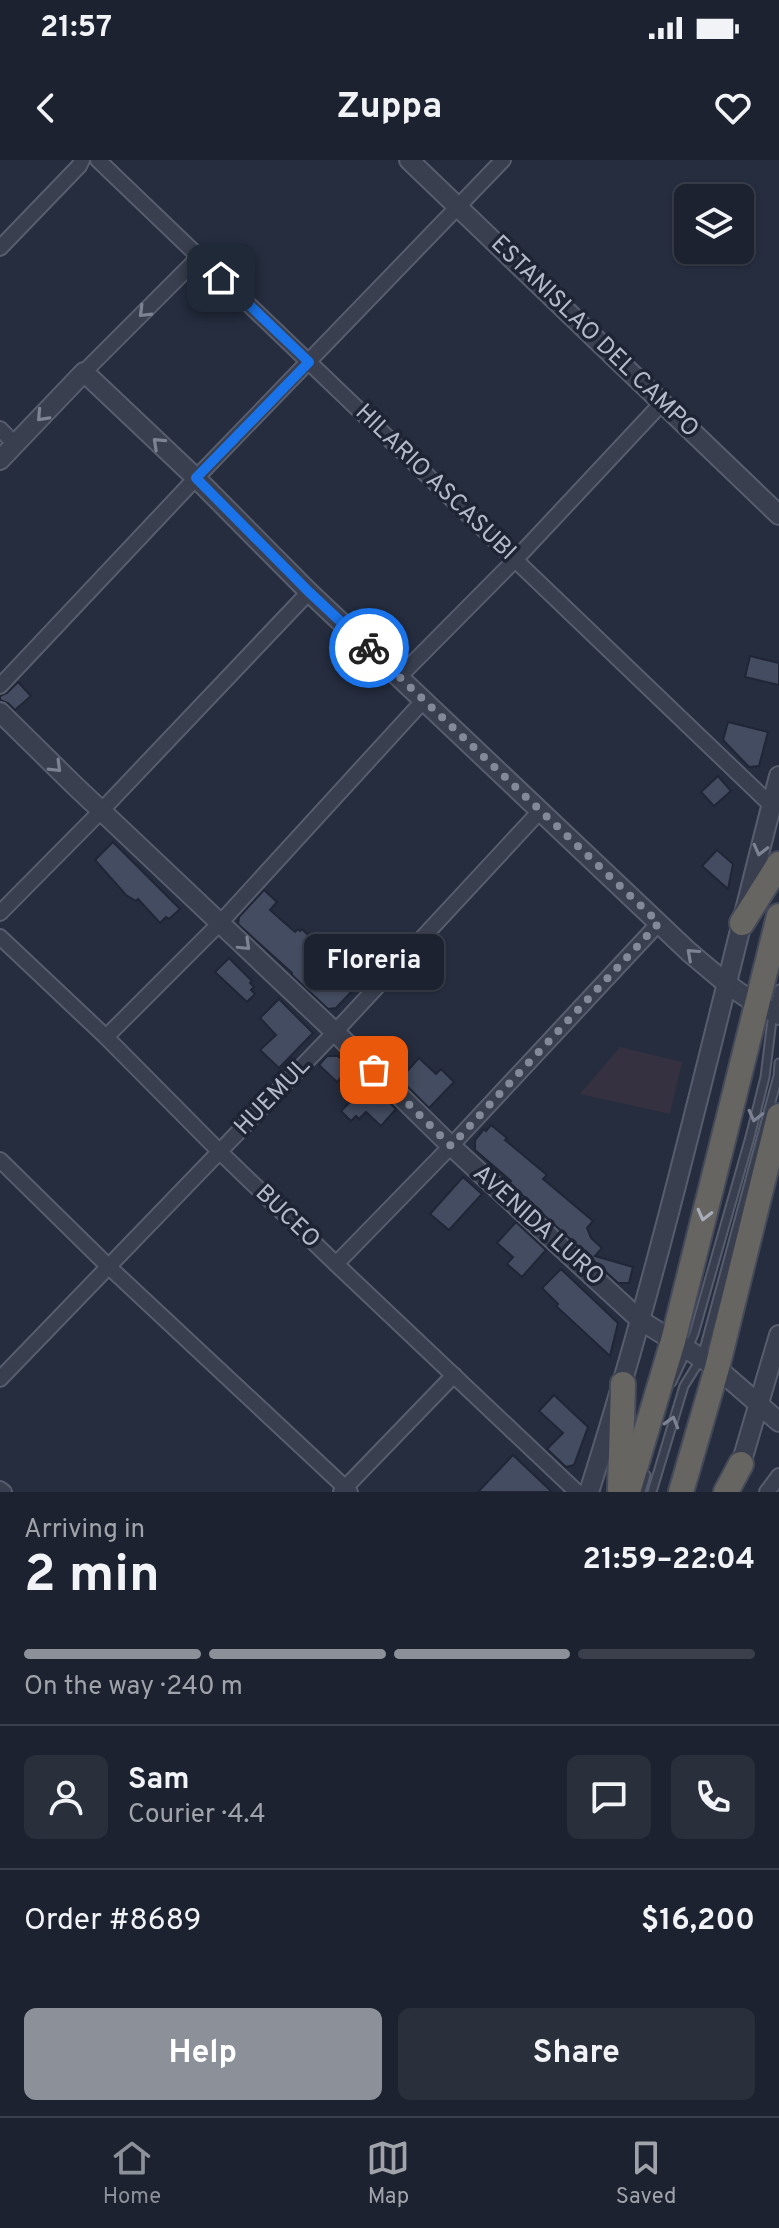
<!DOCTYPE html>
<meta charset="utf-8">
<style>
body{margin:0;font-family:Overpass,sans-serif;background:#292f3b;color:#f1f3f6;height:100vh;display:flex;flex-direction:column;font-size:30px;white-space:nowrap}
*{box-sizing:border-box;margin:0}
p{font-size:26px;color:#a0a4aa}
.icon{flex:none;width:44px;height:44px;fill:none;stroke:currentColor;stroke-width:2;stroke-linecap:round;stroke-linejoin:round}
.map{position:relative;height:1332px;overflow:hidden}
.panel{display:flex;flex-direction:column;background:#1c222f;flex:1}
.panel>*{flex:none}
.tools{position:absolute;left:674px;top:24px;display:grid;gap:16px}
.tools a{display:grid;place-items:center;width:80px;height:80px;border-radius:12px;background:#1c222f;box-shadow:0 2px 6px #0004,0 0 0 2px #3a3f4b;font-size:40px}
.pin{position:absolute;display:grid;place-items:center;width:68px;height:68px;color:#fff;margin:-34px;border-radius:16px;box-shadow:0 4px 12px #0006}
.courier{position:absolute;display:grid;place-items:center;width:80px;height:80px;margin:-40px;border:6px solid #1a73e8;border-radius:50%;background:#fff;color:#222;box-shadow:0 2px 10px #0007}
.bubble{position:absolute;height:56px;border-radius:12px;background:#1c222f;box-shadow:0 2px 6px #0004,0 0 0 2px #3a3f4b;font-size:26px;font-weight:700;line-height:56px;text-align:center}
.overview em{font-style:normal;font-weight:700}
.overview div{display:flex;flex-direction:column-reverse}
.overview{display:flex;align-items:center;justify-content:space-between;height:136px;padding:0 24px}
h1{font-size:52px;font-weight:700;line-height:60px}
.bar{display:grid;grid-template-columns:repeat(4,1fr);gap:12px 8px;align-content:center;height:96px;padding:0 24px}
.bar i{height:10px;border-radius:6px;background:#3a3f4b}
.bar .active{background:#8c9099}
.bar p{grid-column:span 4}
.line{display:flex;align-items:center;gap:20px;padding:0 24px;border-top:2px solid #3a3f4b}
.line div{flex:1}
.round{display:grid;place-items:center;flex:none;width:84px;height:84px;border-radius:12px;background:#292f3b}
.cta{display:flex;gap:16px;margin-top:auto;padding:16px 24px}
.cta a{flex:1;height:92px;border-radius:12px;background:#8c9099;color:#fff;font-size:32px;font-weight:700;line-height:92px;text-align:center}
.cta a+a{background:#292f3b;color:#f1f3f6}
.status{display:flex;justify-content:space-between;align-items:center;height:56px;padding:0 40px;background:#1c222f;direction:ltr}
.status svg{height:22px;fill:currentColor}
header{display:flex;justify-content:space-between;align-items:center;height:104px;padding:0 24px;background:#1c222f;font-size:36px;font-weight:700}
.menu{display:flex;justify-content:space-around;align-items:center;height:112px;border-top:2px solid #3a3f4b;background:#1c222f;font-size:22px;color:#a0a4aa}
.menu a{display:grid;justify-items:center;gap:4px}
.menu .active{color:#8c9099}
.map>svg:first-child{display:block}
.medical{fill:#353140}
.building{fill:#444c61;stroke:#202636;stroke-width:2}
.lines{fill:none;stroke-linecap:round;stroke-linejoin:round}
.service-casing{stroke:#575d6d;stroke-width:11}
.minor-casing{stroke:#575d6d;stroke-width:18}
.tertiary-casing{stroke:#575d6d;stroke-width:22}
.trunk-casing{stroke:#444a5a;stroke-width:28}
.service{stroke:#393f4f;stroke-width:7}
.minor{stroke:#393f4f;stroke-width:14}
.tertiary{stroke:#393f4f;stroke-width:18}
.trunk{stroke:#666562;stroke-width:24}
.oneway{stroke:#7d8393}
.oneway2{stroke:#a9adba}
.done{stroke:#838999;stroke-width:8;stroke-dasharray:0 14.4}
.route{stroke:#1a73e8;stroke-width:10}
.labels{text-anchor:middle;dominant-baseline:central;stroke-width:7;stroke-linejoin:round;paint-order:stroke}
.street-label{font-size:24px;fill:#b5baca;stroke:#1e2434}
</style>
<div class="status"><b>21:57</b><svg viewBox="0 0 49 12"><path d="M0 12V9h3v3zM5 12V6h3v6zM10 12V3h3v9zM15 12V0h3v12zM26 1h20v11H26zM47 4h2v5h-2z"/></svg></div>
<header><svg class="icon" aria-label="back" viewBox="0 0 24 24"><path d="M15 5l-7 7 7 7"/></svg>Zuppa<svg class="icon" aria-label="heart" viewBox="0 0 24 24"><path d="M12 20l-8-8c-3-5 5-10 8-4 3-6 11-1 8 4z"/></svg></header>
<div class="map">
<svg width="779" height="1332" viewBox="0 0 779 1332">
<rect width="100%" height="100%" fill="#252d3f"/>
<polygon class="medical" points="620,887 682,902 670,954 580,934"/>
<g class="building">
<polygon points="750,496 779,503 779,525 745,517"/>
<polygon points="18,522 31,536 15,550 8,543 0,540 0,536 7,533"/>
<polygon points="728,562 768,572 759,606 749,607 723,580"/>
<polygon points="718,616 731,631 714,646 701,632"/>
<polygon points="113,682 180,749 169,759 166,757 160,763 138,739 136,741 126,735 95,700"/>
<polygon points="717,690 733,704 728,729 702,706"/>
<polygon points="264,730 277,742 270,750 295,772 298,769 300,771 302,769 311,778 303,788 325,809 328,806 354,829 336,848 328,849 292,815 292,813 238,764 239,757"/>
<polygon points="229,798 252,821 250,823 254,827 251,830 255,834 247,842 215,812"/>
<polygon points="279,839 313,873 279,908 260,890 276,875 260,858"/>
<polygon points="380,878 393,890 383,901 370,889"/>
<polygon points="327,896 338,896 350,908 337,922 319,905"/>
<polygon points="419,898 436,914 441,909 454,922 429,948 400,919"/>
<polygon points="368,921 396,949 381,966 366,952 359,959 356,956 351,961 341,951 356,936 354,934"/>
<polygon points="491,965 507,978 505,980 547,1015 543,1019 593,1061 587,1068 591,1078 602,1088 595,1096 633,1107 629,1123 618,1123 509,1023 511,1021 475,990 475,980 484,969 486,971"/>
<polygon points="463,1017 482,1034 449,1070 430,1054"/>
<polygon points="516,1062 546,1090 522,1117 507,1104 513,1097 497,1083"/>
<polygon points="561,1109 618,1163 610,1196 556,1146 558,1144 542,1128"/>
<polygon points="554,1235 588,1267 574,1305 566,1307 547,1289 563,1273 539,1251"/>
<polygon points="513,1295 552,1332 478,1332"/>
</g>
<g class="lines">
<defs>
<g id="service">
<polyline points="672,1222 694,1174 750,977 765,917 773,852 779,829"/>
<polyline points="641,1332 646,1315"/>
<polyline points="652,1332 684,1226 702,1197 778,916 779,903"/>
</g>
<g id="minor">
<polyline points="98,0 771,645"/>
<polyline points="0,88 79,6 82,0"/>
<polyline points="84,212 199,97"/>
<polyline points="0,269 15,284"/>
<polyline points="400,516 515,400 662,243"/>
<polyline points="0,526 196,318 503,0"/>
<polyline points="0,753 102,650 309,432"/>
<polyline points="0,777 106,877 220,992 336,1104 577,1332"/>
<polyline points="106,877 221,762 424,540"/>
<polyline points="0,1000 109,1107 350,1332"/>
<polyline points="336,1104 451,986 659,763"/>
<polyline points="0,1219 335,872 541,650"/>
<polyline points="0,1329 4,1332"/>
<polyline points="341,1332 454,1215"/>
<polyline points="767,1332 779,1316"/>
</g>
<g id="tertiary">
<polyline points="409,0 779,355"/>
<polyline points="0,300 84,212 196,318 309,432 689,792 727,824 756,844 779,855"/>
<polyline points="0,552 72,623 335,872 451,986 640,1160 717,1208 779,1262"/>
<polyline points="738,1314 779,1175"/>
<path d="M589 1332C664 1097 717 855 779 616"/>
</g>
<g id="trunk">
<polyline points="742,763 779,704"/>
<polyline points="620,1329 623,1224"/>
<polyline points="628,1332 673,1181 779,756"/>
<polyline points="681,1332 717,1208 779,956"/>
<polyline points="726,1332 741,1304"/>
</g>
</defs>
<use href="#service" class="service-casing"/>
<use href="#minor" class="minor-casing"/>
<use href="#tertiary" class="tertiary-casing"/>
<use href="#trunk" class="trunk-casing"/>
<use href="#service" class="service"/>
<use href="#minor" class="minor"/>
<use href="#tertiary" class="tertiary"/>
<use href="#trunk" class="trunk"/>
</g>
<defs><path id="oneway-chevron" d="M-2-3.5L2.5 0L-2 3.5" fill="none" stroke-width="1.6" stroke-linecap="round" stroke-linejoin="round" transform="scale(2)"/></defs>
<g class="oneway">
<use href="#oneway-chevron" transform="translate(144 152) rotate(135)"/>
<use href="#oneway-chevron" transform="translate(42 256) rotate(133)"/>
<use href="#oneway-chevron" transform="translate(158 283) rotate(-137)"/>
<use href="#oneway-chevron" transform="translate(56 607) rotate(45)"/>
<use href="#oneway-chevron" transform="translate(760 690) rotate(104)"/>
<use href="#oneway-chevron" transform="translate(245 785) rotate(44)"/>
<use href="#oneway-chevron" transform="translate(692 794) rotate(-138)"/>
<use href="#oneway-chevron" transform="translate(755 956) rotate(104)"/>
<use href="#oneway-chevron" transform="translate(672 1262) rotate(-74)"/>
</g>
<use class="oneway2" href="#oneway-chevron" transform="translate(704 1055) rotate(104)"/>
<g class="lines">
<polyline class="done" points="369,488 659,763 451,986 374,910"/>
<polyline class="route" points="221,118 309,202 196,318 309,432 369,488"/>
</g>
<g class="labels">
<g class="street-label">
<text transform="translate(594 177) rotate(44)">ESTANISLAO DEL CAMPO</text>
<text transform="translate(435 323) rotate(44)">HILARIO ASCASUBI</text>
<text transform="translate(273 937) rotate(-46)">HUEMUL</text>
<text transform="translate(287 1057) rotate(44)">BUCEO</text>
<text transform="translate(538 1066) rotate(42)">AVENIDA LURO</text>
</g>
</g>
</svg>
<div class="tools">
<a><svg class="icon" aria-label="layers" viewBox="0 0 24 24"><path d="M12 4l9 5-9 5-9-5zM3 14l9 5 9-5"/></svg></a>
</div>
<div class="pin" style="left:374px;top:910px;background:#ea580c"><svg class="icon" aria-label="bag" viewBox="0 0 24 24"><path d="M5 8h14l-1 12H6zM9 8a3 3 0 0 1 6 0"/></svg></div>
<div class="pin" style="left:221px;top:118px;background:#1f2937"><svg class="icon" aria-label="home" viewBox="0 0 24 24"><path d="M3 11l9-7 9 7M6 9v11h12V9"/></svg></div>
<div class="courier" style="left:369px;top:488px"><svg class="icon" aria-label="bike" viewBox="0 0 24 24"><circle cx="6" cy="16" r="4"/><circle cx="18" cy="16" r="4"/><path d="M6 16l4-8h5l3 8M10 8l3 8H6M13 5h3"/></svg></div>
<div class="bubble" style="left:304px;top:774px;width:140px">Floreria</div>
</div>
<section class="panel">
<div class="overview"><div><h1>2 min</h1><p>Arriving in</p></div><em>21:59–22:04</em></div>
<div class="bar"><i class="active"></i><i class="active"></i><i class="active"></i><i></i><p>On the way · 240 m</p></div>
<div class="line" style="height:144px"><a class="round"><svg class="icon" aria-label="person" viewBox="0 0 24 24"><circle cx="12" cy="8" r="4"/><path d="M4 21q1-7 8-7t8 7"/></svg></a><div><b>Sam</b><p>Courier · 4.4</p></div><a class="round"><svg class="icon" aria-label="chat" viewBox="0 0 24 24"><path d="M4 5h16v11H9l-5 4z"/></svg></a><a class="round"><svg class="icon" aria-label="phone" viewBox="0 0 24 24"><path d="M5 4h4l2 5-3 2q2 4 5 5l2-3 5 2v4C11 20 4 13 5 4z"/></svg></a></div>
<div class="line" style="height:104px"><div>Order #8689</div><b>$16,200</b></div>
<div class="cta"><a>Help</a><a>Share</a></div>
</section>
<nav class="menu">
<a class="active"><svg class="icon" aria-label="home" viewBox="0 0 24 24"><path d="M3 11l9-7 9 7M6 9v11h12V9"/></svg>Home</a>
<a><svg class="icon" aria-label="map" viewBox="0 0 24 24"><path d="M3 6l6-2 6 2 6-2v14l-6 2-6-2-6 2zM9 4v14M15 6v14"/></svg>Map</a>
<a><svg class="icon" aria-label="saved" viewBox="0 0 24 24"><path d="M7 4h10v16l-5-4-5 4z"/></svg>Saved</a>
</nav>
